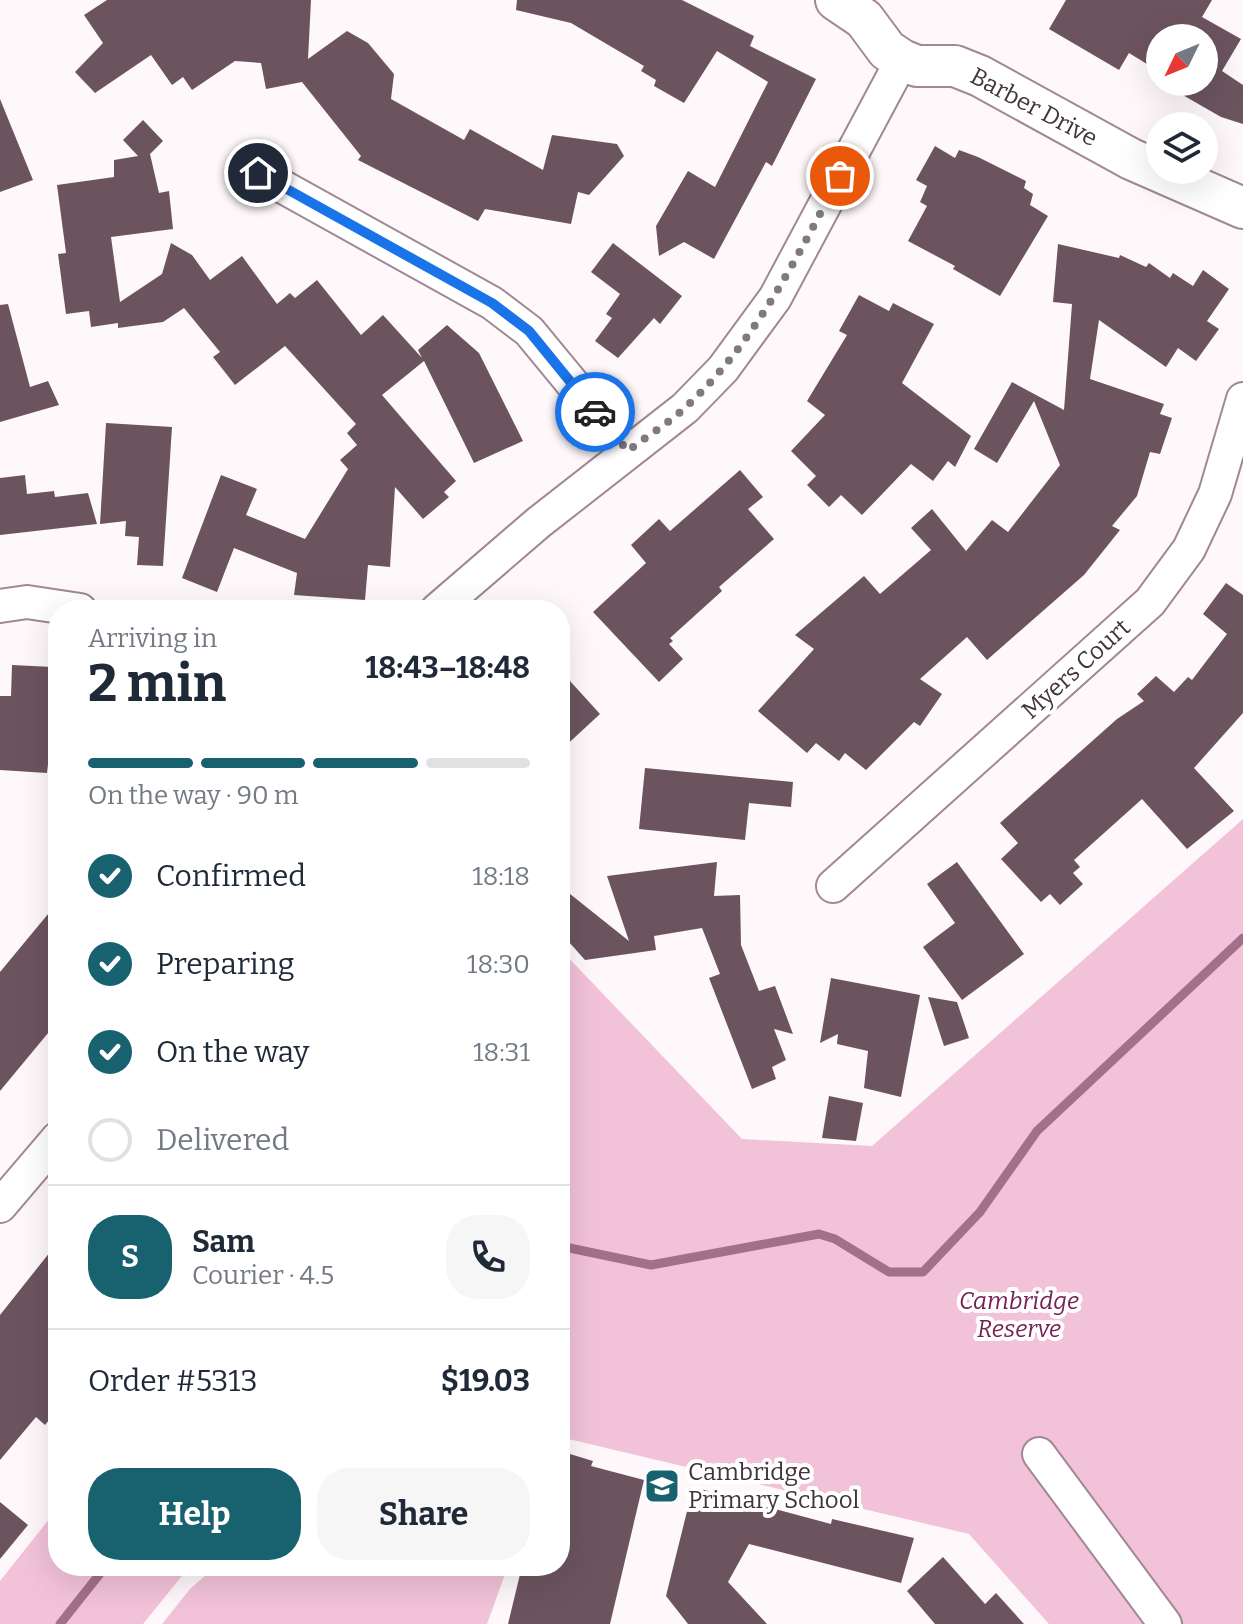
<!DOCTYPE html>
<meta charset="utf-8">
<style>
body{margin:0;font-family:Bitter,serif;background:#f6f6f7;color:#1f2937;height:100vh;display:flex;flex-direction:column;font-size:30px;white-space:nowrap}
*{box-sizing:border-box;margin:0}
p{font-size:26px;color:#747a83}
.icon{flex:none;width:44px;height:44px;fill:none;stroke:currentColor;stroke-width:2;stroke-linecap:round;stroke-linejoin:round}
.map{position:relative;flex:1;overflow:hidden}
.details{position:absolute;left:48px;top:600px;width:522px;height:976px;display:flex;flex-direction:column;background:#fff;border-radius:32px;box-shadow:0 8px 32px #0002}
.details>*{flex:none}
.needle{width:52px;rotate:227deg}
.controls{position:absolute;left:1146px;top:24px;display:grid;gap:16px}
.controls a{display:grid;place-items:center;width:72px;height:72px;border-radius:50%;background:#fff;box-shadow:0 8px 32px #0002;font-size:40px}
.pin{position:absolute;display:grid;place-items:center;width:68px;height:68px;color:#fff;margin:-34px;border:4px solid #fff;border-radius:50%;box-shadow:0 2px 8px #0007}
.courier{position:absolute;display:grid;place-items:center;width:80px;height:80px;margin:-40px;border:6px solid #1a73e8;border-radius:50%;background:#fff;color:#222;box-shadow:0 2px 10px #0007}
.headline em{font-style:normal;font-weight:700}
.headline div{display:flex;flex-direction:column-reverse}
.headline{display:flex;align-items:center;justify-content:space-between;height:136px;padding:0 40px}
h1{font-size:52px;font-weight:700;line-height:60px}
.bar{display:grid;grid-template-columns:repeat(4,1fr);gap:12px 8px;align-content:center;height:96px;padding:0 40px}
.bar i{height:10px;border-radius:6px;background:#e0e1e3}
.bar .active{background:#17626e}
.bar p{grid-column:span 4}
.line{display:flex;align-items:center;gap:20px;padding:0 40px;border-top:2px solid #e0e1e3}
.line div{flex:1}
.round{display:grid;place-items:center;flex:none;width:84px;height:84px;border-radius:32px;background:#f6f6f7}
ol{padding:0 40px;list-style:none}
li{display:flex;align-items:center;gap:24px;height:88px}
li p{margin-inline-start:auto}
li .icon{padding:8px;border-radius:50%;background:#17626e;color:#fff;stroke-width:4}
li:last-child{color:#747a83}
li i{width:44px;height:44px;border:4px solid #e0e1e3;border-radius:50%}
.cta{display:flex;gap:16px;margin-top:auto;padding:16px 40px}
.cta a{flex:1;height:92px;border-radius:32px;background:#17626e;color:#fff;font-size:32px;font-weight:700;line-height:92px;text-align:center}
.cta a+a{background:#f6f6f7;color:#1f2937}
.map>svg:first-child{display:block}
.green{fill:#f2c2d9}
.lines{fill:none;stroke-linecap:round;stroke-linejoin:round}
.stream{stroke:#a46f8a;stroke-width:9}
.building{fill:#6c545f}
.minor-casing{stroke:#a28794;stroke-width:36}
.tertiary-casing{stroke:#a28794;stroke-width:44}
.minor{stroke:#fff;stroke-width:32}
.tertiary{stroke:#fff;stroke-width:40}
.done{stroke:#82797d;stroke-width:8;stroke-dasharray:0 14.4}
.route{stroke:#1a73e8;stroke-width:10}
.labels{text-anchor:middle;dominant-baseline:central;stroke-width:8;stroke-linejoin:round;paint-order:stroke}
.street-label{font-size:24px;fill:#40353a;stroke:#fff}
.park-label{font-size:24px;font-style:italic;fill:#752153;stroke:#fff}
.poi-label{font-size:24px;fill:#40353a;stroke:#fff;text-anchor:start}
</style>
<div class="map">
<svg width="1243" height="1624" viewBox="0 0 1243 1624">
<rect width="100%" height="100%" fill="#fef8fa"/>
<g class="green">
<polygon points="1243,819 1243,1624 1049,1624 969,1534 560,1437 560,949 742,1139 872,1146"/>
<polygon points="58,1508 58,1566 190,1566 143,1624 0,1624 0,1581"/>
<polygon points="216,1566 508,1566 487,1624 162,1624 190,1589"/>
</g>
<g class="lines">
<g class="stream">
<polyline points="560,1246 651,1265 819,1234 835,1239 889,1272 923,1272 980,1212 1037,1131 1243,938"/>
<polyline points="60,1624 106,1566"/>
</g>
</g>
<g class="building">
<polygon points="107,0 311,0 308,59 347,31 368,43 394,74 391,99 464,140 470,129 543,170 552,135 617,144 624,156 589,195 578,192 571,224 485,209 478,221 358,160 361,156 302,82 266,89 261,63 235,61 192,90 183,77 172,85 151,55 95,93 75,72 103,43 84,15"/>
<polygon points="517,0 682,0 754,36 750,46 816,79 772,166 766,162 714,259 684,242 659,256 656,226 688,171 715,187 768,82 717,51 684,103 654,86 656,80 641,71 644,66 571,23 516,10"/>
<polygon points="1066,0 1212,0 1202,17 1241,39 1222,71 1243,85 1243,124 1221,117 1174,90 1177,82 1204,82 1204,38 1160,38 1160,72 1129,53 1119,70 1049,29"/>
<polygon points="0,99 33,180 0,192"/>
<polygon points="143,120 163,141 150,154 159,193 169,191 173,229 111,237 120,302 162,274 171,243 192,255 210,280 242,256 277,304 290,293 295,298 317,280 361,335 383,315 422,358 418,350 447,325 479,353 523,441 474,463 424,361 382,395 456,481 444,492 449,497 423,519 395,487 390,567 368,565 365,600 294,595 297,573 234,548 217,592 182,578 221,475 257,489 246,515 305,539 348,469 340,460 357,445 347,433 356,424 285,346 235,385 213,357 220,352 184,308 163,322 118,328 118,323 91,327 89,311 66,314 58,254 66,253 57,185 114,177 114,160 138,156 123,140"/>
<polygon points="935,146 955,158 959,150 978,157 1026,181 1024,188 1033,194 1030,205 1048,216 1000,296 953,269 955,266 908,241 927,206 920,202 927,186 916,180"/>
<polygon points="613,243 682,296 660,324 654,318 618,358 595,341 612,318 606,314 620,294 591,272"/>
<polygon points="1058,244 1119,258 1120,255 1146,267 1149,263 1170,278 1173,273 1193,286 1203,270 1229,289 1207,321 1219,329 1196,361 1178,348 1166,367 1099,320 1090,379 1164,404 1160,414 1172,418 1160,454 1150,452 1137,496 1112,526 1120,530 1084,575 987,660 967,637 920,679 942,694 920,726 914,722 866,770 845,753 839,761 816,743 807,753 758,711 814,649 795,635 864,576 880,594 931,550 911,528 932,509 966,551 992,520 1008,532 1060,465 1034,401 997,463 974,449 1012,382 1064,410 1072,304 1053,302"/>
<polygon points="859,295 889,311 893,303 934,324 902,383 971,436 955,467 948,461 933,481 911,464 862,515 841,495 829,507 807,485 816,476 791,451 825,415 807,401 847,335 839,331"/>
<polygon points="8,304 30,387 48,381 59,405 0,422 0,305"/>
<polygon points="106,423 172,427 163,566 137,565 139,537 125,536 126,521 100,524"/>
<polygon points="740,470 763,497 748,509 774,539 719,587 722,591 670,638 673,641 669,644 683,659 659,682 593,612 646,563 631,545 659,519 670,531"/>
<polygon points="25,475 27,494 54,491 55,497 88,493 97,524 0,535 0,478"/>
<polygon points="1226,583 1243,595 1243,713 1194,768 1234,811 1187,849 1142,799 1074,860 1080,867 1073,873 1083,884 1060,905 1050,894 1041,902 1001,859 1018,843 1000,823 1117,719 1144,701 1137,694 1156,676 1174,692 1188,677 1192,680 1227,634 1203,614"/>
<polygon points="12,665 53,667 52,676 58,676 58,757 49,756 47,773 0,770 0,696 11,696"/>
<polygon points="560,670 600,714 560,751"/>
<polygon points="645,768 793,782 791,807 749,803 745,840 639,829"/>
<polygon points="717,862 714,896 740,895 741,945 759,991 775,986 793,1034 774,1029 786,1060 772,1067 776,1079 752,1089 709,978 720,974 702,928 654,936 656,950 585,960 560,932 560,886 629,941 607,876"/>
<polygon points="957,862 1024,954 962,1000 923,947 955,923 927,884"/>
<polygon points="58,902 58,1021 0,1091 0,972"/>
<polygon points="831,978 920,995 901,1097 864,1088 868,1051 837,1044 838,1034 820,1043"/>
<polygon points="928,997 957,1002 969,1038 944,1046"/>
<polygon points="829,1096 863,1103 856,1141 822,1138"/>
<polygon points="58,1242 58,1409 45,1425 36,1417 0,1460 0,1315"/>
<polygon points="560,1451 593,1461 591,1466 644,1480 610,1624 508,1624 522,1566 560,1566"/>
<polygon points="693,1487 831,1524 832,1519 914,1538 901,1583 749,1544 728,1582 767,1624 688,1624 666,1596"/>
<polygon points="0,1502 28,1525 0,1559"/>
<polygon points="943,1557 985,1604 996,1593 1024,1624 935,1624 907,1591"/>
</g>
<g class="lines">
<defs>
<g id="minor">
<polyline points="258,173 492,303 529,331 628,451"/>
<polyline points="0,606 27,602 80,610"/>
<polyline points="437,610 538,523 685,408 723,369 775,298 902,60"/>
<polyline points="833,886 1150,602 1189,549 1215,494 1243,399"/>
<polyline points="0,1206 58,1138"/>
<polyline points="1039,1454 1165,1624"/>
</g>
<polyline id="tertiary" points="836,0 864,19 887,50 902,60 917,66 955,66 980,76 1131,159 1243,208"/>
</defs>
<use href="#minor" class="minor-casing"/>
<use href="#tertiary" class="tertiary-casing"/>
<use href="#minor" class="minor"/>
<use href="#tertiary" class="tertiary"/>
</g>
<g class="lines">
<path class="done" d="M595 412 628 451C647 436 669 423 687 406 756 341 796 259 840 176"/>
<polyline class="route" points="258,173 492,303 529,331 595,412"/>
</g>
<defs>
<symbol id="school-square" viewBox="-11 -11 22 22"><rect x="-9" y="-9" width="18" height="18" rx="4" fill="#17626e" stroke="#fff"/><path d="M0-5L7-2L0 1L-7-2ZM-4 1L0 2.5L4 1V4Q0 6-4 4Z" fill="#fff"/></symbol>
</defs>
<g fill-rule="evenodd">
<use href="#school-square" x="642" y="1466" width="40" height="40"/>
</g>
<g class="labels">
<g class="street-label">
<text transform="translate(1034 107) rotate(28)">Barber Drive</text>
<text transform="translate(1076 669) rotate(-42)">Myers Court</text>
</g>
<g class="park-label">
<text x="1019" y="1301">Cambridge<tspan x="1019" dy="28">Reserve</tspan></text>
</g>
<g class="poi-label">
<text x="688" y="1472">Cambridge<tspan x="688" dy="28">Primary School</tspan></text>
</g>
</g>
</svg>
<div class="controls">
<a><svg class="needle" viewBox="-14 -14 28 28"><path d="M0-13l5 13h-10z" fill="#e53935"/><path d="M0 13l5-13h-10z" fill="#747a83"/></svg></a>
<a><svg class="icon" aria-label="layers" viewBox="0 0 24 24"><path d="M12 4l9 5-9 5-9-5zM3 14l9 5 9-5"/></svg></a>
</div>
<div class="pin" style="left:840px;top:176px;background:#ea580c"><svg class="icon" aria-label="bag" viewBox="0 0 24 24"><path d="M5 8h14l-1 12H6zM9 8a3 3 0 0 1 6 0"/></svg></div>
<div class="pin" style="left:258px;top:173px;background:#1f2937"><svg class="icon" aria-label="home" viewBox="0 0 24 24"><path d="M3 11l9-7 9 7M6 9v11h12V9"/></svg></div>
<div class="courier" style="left:595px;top:412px"><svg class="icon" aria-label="car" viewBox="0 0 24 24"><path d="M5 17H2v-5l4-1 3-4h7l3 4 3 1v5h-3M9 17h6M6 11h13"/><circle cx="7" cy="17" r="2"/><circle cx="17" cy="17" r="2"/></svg></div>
<section class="details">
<div class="headline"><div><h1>2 min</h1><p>Arriving in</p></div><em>18:43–18:48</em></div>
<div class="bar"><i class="active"></i><i class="active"></i><i class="active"></i><i></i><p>On the way · 90 m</p></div>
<ol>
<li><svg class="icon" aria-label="check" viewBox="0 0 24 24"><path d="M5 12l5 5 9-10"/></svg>Confirmed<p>18:18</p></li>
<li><svg class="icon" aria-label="check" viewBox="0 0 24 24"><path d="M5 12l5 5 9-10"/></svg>Preparing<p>18:30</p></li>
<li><svg class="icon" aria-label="check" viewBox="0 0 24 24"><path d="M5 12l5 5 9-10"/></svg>On the way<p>18:31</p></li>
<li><i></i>Delivered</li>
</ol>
<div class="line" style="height:144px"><b class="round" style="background:#17626e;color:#fff">S</b><div><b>Sam</b><p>Courier · 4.5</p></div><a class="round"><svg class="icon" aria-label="phone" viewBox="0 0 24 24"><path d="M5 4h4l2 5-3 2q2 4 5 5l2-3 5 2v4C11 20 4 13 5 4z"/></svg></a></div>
<div class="line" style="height:104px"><div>Order #5313</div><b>$19.03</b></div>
<div class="cta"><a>Help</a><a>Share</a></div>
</section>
</div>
